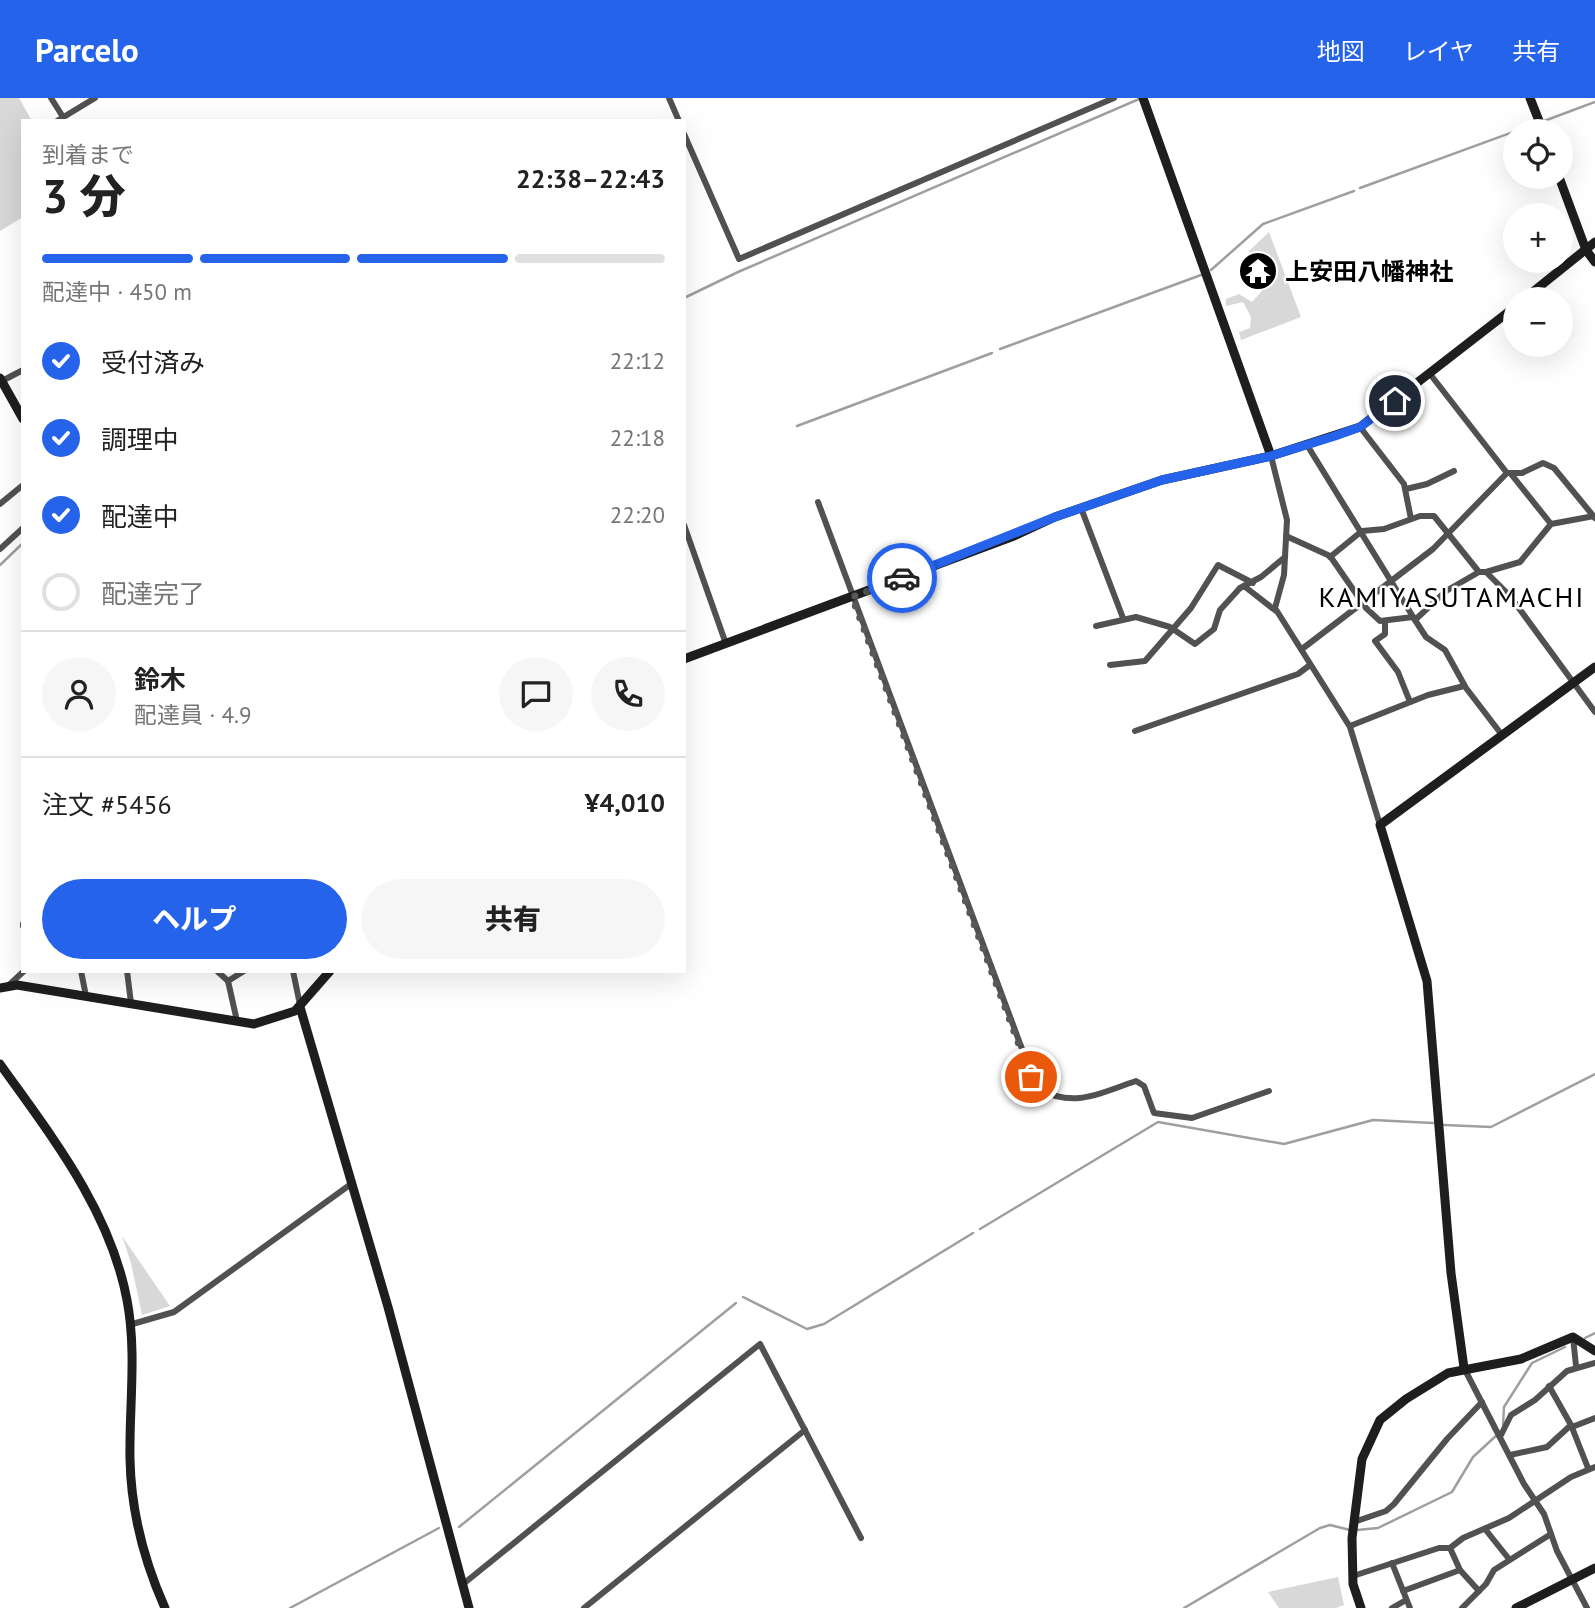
<!DOCTYPE html>
<html lang="ja">
<meta charset="utf-8">
<style>
body{margin:0;font-family:"PT Sans","Noto Sans JP",sans-serif;background:#f6f6f6;color:#222;height:100vh;display:flex;flex-direction:column;font-size:26px;white-space:nowrap}
*{box-sizing:border-box;margin:0}
p{font-size:23px;color:#767676}
.icon{flex:none;width:38px;height:38px;fill:none;stroke:currentColor;stroke-width:2;stroke-linecap:round;stroke-linejoin:round}
.map{position:relative;flex:1;overflow:hidden}
.details{position:absolute;left:21px;top:21px;width:665px;height:854px;display:flex;flex-direction:column;background:#fff;border-radius:0px;box-shadow:0 7px 28px #0002}
.details>*{flex:none}
.buttons{position:absolute;left:1503px;top:21px;display:grid;gap:14px}
.buttons a{display:grid;place-items:center;width:70px;height:70px;border-radius:50%;background:#fff;box-shadow:0 7px 28px #0002;font-size:35px}
.pin{position:absolute;display:grid;place-items:center;width:60px;height:60px;color:#fff;margin:-30px;border:4px solid #fff;border-radius:50%;box-shadow:0 2px 7px #0007}
.courier{position:absolute;display:grid;place-items:center;width:70px;height:70px;margin:-35px;border:5px solid #2563eb;border-radius:50%;background:#fff;color:#222;box-shadow:0 2px 9px #0007}
.head em{font-style:normal;font-weight:800}
.head div{display:flex;flex-direction:column-reverse}
.head{display:flex;align-items:center;justify-content:space-between;height:119px;padding:0 21px}
h1{font-size:46px;font-weight:800;line-height:52px}
.bar{display:grid;grid-template-columns:repeat(4,1fr);gap:10px 7px;align-content:center;height:84px;padding:0 21px}
.bar i{height:9px;border-radius:5px;background:#e0e0e0}
.bar .on{background:#2563eb}
.bar p{grid-column:span 4}
.line{display:flex;align-items:center;gap:18px;padding:0 21px;border-top:2px solid #e0e0e0}
.line div{flex:1}
.round{display:grid;place-items:center;flex:none;width:74px;height:74px;border-radius:37px;background:#f6f6f6}
ol{padding:0 21px;list-style:none}
li{display:flex;align-items:center;gap:21px;height:77px}
li p{margin-inline-start:auto}
li .icon{padding:7px;border-radius:50%;background:#2563eb;color:#fff;stroke-width:4}
li:last-child{color:#767676}
li i{width:38px;height:38px;border:4px solid #e0e0e0;border-radius:50%}
.primary-button{display:flex;gap:14px;margin-top:auto;padding:14px 21px}
.primary-button a{flex:1;height:80px;border-radius:42px;background:#2563eb;color:#fff;font-size:28px;font-weight:800;line-height:80px;text-align:center}
.primary-button a+a{background:#f6f6f6;color:#222}
header{display:flex;align-items:center;gap:42px;box-sizing:border-box;height:98px;padding:0 35px;background:#2563eb;color:#fff}
header strong{font-size:33px}
nav{display:flex;gap:38px;margin-inline-start:auto;font-size:24px}
.map>svg:first-child{display:block}
.green{fill:#d8d8d8}
.lines{fill:none;stroke-linecap:round;stroke-linejoin:round}
.stream{stroke:#9f9f9f;stroke-width:2.5}
.street{stroke:#515151;stroke-width:6}
.secondary{stroke:#1e1e1e;stroke-width:9}
.done{stroke:#595959;stroke-width:7;stroke-dasharray:0 12.6}
.route{stroke:#2563eb;stroke-width:9}
.labels{text-anchor:middle;dominant-baseline:central;stroke-width:5;stroke-linejoin:round;paint-order:stroke}
.poi-label{font-size:24px;font-weight:bold;fill:#000;stroke:#fff;text-anchor:start}
.quarter-label{font-size:28px;letter-spacing:2px;fill:#000;stroke:#fff}
</style>
<header>
<strong>Parcelo</strong>
<nav><a>地図</a><a>レイヤ</a><a>共有</a></nav>
</header>
<div class="map">
<svg width="1595" height="1510" viewBox="0 0 1595 1510">
<rect width="100%" height="100%" fill="#fff"/>
<g class="green">
<polygon points="0,0 19,0 32,23 23,23 23,119 0,133"/>
<polygon points="1269,134 1301,219 1241,242 1239,234 1250,230 1251,219 1243,204 1226,208 1226,201 1239,196 1252,204 1278,175 1275,162 1261,154 1252,159 1249,153"/>
<polygon points="122,1138 170,1208 142,1217 131,1165"/>
<polygon points="1338,1479 1344,1507 1336,1510 1279,1510 1268,1494"/>
</g>
<g class="lines">
<g class="stream">
<polyline points="1544,23 1595,4"/>
<polyline points="1360,90 1535,26"/>
<polyline points="1211,172 1263,126 1354,93"/>
<polyline points="684,200 738,174 1139,1"/>
<polyline points="1000,251 1201,177"/>
<polyline points="797,328 992,255"/>
<polyline points="0,467 23,445"/>
<polyline points="1444,1027 1491,1029 1595,976"/>
<polyline points="980,1131 1158,1024 1284,1046 1373,1022 1433,1025"/>
<polyline points="743,1199 807,1231 824,1226 973,1135"/>
<polyline points="1585,1240 1595,1235"/>
<polyline points="1503,1327 1504,1309 1532,1265 1565,1249"/>
<polyline points="459,1429 736,1205"/>
<polyline points="1357,1432 1378,1430 1452,1394 1473,1359 1498,1336"/>
<polyline points="290,1510 439,1430"/>
<polyline points="1184,1510 1320,1430 1330,1427 1350,1432"/>
</g>
<g class="street">
<polyline points="51,0 63,19"/>
<polyline points="669,0 679,23"/>
<polyline points="57,23 95,0"/>
<polyline points="684,36 739,161 1114,0"/>
<polyline points="1430,276 1507,375"/>
<polyline points="0,284 23,272"/>
<polyline points="1360,329 1404,386 1411,421"/>
<polyline points="1307,347 1415,522 1446,493 1479,474"/>
<polyline points="1271,358 1287,422 1284,477 1275,510 1350,629 1380,727"/>
<polyline points="1511,376 1551,426"/>
<polyline points="1406,391 1427,386 1454,373"/>
<path d="M818 404 1037 991C1076 1010 1097 996 1136 983L1144 988 1154 1015 1192 1020 1269 993"/>
<polyline points="0,406 23,387"/>
<polyline points="1081,410 1123,520"/>
<polyline points="684,427 726,546"/>
<polyline points="1286,438 1330,458 1366,510 1380,523 1413,519"/>
<polyline points="0,451 23,430"/>
<polyline points="1330,459 1362,433 1384,431 1420,418 1434,418 1479,474 1486,474 1510,498 1595,614"/>
<polyline points="1486,474 1520,464 1551,426 1594,418"/>
<polyline points="1244,488 1276,513"/>
<polyline points="1415,522 1426,539 1445,552 1466,590 1502,637"/>
<polyline points="1385,524 1385,536 1375,543 1398,574 1410,604"/>
<polyline points="1096,528 1136,519 1170,529 1195,546 1214,531 1220,512 1240,490 1261,479 1285,459"/>
<polyline points="1302,551 1433,451 1507,375 1522,375 1543,365 1554,370 1595,420"/>
<polyline points="1110,567 1145,563 1191,510 1218,467 1253,485"/>
<polyline points="1350,628 1428,597 1464,588"/>
<polyline points="1135,633 1298,576 1310,567"/>
<polyline points="23,826 23,828"/>
<polyline points="81,873 86,898"/>
<polyline points="127,873 131,905"/>
<polyline points="217,873 228,883"/>
<polyline points="293,873 300,907"/>
<polyline points="9,887 24,873"/>
<polyline points="237,923 228,883 244,873"/>
<polyline points="129,1227 174,1214 351,1086"/>
<polyline points="1573,1239 1576,1268"/>
<polyline points="1464,1270 1524,1386 1544,1416 1557,1453 1587,1510"/>
<polyline points="1549,1288 1571,1327 1588,1370"/>
<polyline points="1572,1329 1595,1320"/>
<polyline points="1501,1337 1511,1317 1535,1302 1567,1273 1595,1265"/>
<polyline points="1510,1357 1547,1349 1571,1327"/>
<polyline points="1354,1424 1386,1413 1394,1406 1447,1341 1482,1304"/>
<polyline points="1485,1431 1509,1461"/>
<polyline points="1450,1450 1460,1472 1479,1493"/>
<polyline points="1392,1465 1410,1510"/>
<polyline points="1353,1478 1439,1450 1450,1450 1463,1440 1509,1420 1571,1379 1595,1369"/>
<polyline points="462,1487 760,1246 861,1440"/>
<polyline points="1403,1493 1460,1472"/>
<polyline points="584,1510 805,1332"/>
<polyline points="1392,1510 1406,1502"/>
<polyline points="1462,1510 1486,1486 1494,1472 1551,1436"/>
</g>
<g class="secondary">
<polyline points="1143,0 1271,358"/>
<polyline points="1530,0 1543,33"/>
<polyline points="1559,79 1586,152 1595,164"/>
<polyline points="1524,201 1595,144"/>
<polyline points="0,280 23,321"/>
<polyline points="684,561 1014,438 1055,419 1162,382 1271,358 1360,329 1516,208"/>
<polyline points="0,890 17,887 254,926 295,913 330,873"/>
<polyline points="300,909 388,1209 469,1510"/>
<path d="M0 966C52 1039 110 1112 127 1202 137 1254 129 1309 130 1361 131 1413 144 1463 165 1510"/>
<polyline points="1464,1270 1451,1175 1427,883 1380,727 1595,569"/>
<polyline points="1361,1510 1353,1486 1352,1440 1362,1361 1380,1322 1406,1301 1448,1275 1521,1261 1573,1239 1595,1253"/>
<polyline points="1516,1510 1595,1470"/>
</g>
</g>
<g class="lines">
<polyline class="done" points="902,480 852,499 1031,979"/>
<polyline class="route" points="902,480 1055,419 1162,382 1271,358 1335,338 1360,329 1395,303"/>
</g>
<defs>
<symbol id="temple-disc" viewBox="-11 -11 22 22"><circle r="9.5" fill="#000" stroke="#fff"/><path d="M0-6L5-2H3V0L6.5 2.5H4V6H1.5V3h-3V6H-4V2.5H-6.5L-3 0V-2H-5Z" fill="#fff"/></symbol>
</defs>
<g fill-rule="evenodd">
<use href="#temple-disc" x="1236" y="151" width="44" height="44"/>
</g>
<g class="labels">
<g class="poi-label">
<text x="1285" y="173">上安田八幡神社</text>
</g>
<g class="quarter-label">
<text x="1452" y="498">KAMIYASUTAMACHI</text>
</g>
</g>
</svg>
<div class="buttons">
<a><svg class="icon" aria-label="locate" viewBox="0 0 24 24"><circle cx="12" cy="12" r="6"/><path d="M12 2v4M12 18v4M2 12h4M18 12h4"/></svg></a>
<a>+</a>
<a>−</a>
</div>
<div class="pin" style="left:1031px;top:979px;background:#ea580c"><svg class="icon" aria-label="bag" viewBox="0 0 24 24"><path d="M5 8h14l-1 12H6zM9 8a3 3 0 0 1 6 0"/></svg></div>
<div class="pin" style="left:1395px;top:303px;background:#1f2937"><svg class="icon" aria-label="home" viewBox="0 0 24 24"><path d="M3 11l9-7 9 7M6 9v11h12V9"/></svg></div>
<div class="courier" style="left:902px;top:480px"><svg class="icon" aria-label="car" viewBox="0 0 24 24"><path d="M5 17H2v-5l4-1 3-4h7l3 4 3 1v5h-3M9 17h6M6 11h13"/><circle cx="7" cy="17" r="2"/><circle cx="17" cy="17" r="2"/></svg></div>
<section class="details">
<div class="head"><div><h1>3 分</h1><p>到着まで</p></div><em>22:38–22:43</em></div>
<div class="bar"><i class="on"></i><i class="on"></i><i class="on"></i><i></i><p>配達中 · 450 m</p></div>
<ol>
<li><svg class="icon" aria-label="check" viewBox="0 0 24 24"><path d="M5 12l5 5 9-10"/></svg>受付済み<p>22:12</p></li>
<li><svg class="icon" aria-label="check" viewBox="0 0 24 24"><path d="M5 12l5 5 9-10"/></svg>調理中<p>22:18</p></li>
<li><svg class="icon" aria-label="check" viewBox="0 0 24 24"><path d="M5 12l5 5 9-10"/></svg>配達中<p>22:20</p></li>
<li><i></i>配達完了</li>
</ol>
<div class="line" style="height:126px"><a class="round"><svg class="icon" aria-label="person" viewBox="0 0 24 24"><circle cx="12" cy="8" r="4"/><path d="M4 21q1-7 8-7t8 7"/></svg></a><div><b>鈴木</b><p>配達員 · 4.9</p></div><a class="round"><svg class="icon" aria-label="chat" viewBox="0 0 24 24"><path d="M4 5h16v11H9l-5 4z"/></svg></a><a class="round"><svg class="icon" aria-label="phone" viewBox="0 0 24 24"><path d="M5 4h4l2 5-3 2q2 4 5 5l2-3 5 2v4C11 20 4 13 5 4z"/></svg></a></div>
<div class="line" style="height:91px"><div>注文 #5456</div><b>¥4,010</b></div>
<div class="primary-button"><a>ヘルプ</a><a>共有</a></div>
</section>
</div>
